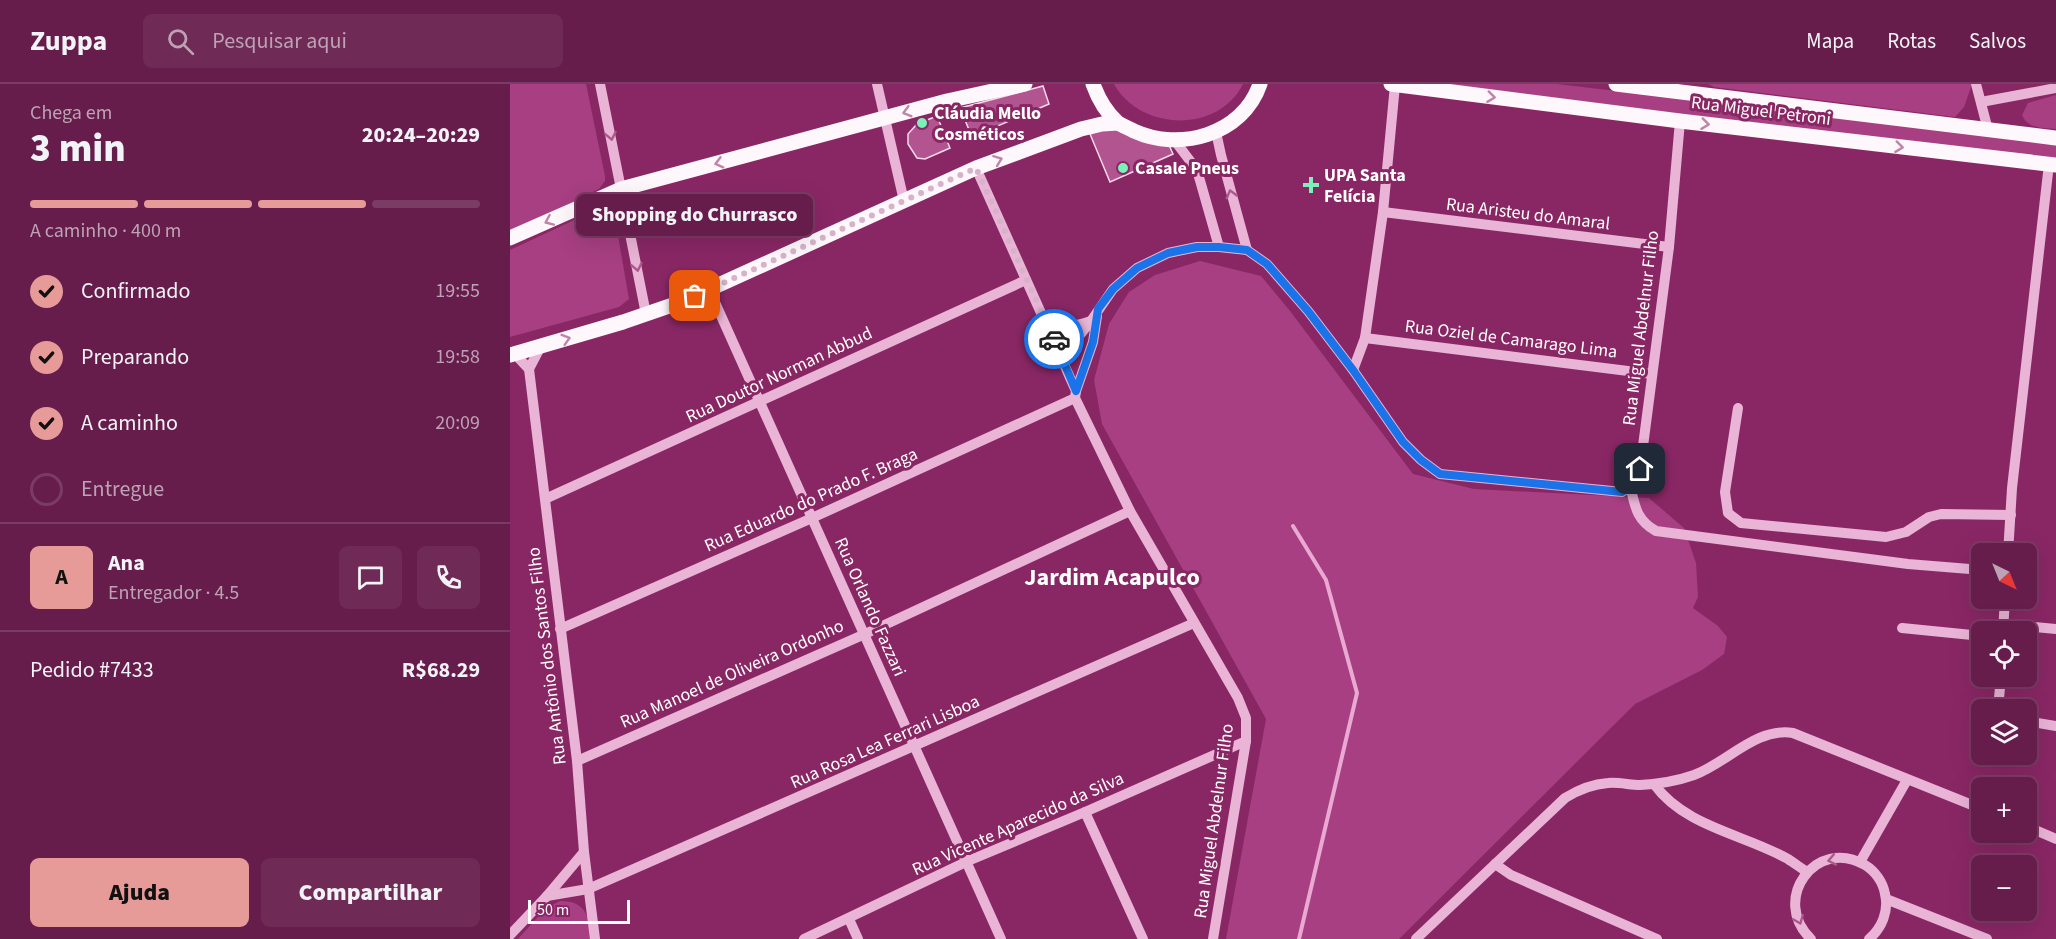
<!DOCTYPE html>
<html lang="pt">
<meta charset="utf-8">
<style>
body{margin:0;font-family:"Source Sans 3",sans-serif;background:#6f2a56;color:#f1f3f6;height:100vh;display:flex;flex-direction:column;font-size:22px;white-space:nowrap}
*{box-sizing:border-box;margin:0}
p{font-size:20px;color:#bda2b5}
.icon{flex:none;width:33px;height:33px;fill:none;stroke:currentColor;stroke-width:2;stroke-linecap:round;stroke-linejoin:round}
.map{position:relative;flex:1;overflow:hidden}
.panel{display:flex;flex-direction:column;background:#671d4c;width:510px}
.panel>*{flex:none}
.needle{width:39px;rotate:137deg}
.tools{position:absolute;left:1461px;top:459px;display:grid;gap:12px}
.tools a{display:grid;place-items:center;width:66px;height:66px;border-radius:9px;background:#671d4c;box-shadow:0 6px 24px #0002,0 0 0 2px #7a3b64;font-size:30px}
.scale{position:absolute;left:18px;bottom:15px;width:102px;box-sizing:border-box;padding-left:6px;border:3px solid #fff;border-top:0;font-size:16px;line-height:21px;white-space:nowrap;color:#fff;-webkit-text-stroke:4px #892765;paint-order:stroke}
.pin{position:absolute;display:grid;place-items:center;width:51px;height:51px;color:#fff;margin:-26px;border-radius:12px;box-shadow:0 3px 9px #0006}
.courier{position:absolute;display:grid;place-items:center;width:60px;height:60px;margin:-30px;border:4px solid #1a73e8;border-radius:50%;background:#fff;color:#222;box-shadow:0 2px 8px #0007}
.bubble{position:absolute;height:42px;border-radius:9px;background:#671d4c;box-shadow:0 6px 24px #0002,0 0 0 2px #7a3b64;font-size:20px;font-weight:800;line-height:42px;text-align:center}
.summary em{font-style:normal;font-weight:800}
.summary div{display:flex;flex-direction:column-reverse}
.summary{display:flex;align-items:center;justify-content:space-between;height:102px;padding:0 30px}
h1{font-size:39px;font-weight:800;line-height:45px}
.bar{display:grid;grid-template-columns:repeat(4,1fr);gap:9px 6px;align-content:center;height:72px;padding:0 30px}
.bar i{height:8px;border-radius:4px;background:#7a3b64}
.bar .selected{background:#e69b98}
.bar p{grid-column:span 4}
.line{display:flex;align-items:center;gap:15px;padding:0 30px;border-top:2px solid #7a3b64}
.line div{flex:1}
.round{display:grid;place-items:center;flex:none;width:63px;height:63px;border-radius:9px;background:#6f2a56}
ol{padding:0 30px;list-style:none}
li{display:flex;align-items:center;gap:18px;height:66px}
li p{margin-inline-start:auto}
li .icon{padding:6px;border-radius:50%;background:#e69b98;color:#111;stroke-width:4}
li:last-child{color:#bda2b5}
li i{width:33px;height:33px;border:3px solid #7a3b64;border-radius:50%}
.primary-button{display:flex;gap:12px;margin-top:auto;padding:12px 30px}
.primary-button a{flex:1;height:69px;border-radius:9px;background:#e69b98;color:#111;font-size:24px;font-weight:800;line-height:69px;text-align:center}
.primary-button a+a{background:#6f2a56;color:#f1f3f6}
header{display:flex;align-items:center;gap:36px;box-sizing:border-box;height:84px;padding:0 30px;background:#671d4c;border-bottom:2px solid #7a3b64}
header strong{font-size:28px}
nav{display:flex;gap:33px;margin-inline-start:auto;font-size:21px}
.search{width:420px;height:54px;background:#6f2a56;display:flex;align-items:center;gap:15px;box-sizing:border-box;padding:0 21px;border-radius:9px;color:#bda2b5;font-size:22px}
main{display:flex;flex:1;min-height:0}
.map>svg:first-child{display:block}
.green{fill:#a73f82}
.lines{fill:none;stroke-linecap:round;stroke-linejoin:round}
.stream{stroke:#e9a9d3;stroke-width:4}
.building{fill:#b25490;stroke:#f7d8ec;stroke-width:1.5}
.minor{stroke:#e9b4d6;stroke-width:10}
.major{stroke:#fef7fb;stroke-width:15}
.oneway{stroke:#be85a8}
.oneway2{stroke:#ab588d}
.done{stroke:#d6b3c9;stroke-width:6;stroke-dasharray:0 10.8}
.route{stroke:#1a73e8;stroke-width:8}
.poi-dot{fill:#7af1b8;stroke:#892765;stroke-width:2}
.labels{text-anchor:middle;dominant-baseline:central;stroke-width:6;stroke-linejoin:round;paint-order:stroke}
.street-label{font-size:18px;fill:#fff;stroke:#892765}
.poi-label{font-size:18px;font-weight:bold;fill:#fff;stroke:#892765;text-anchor:start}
.district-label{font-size:24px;font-weight:bold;fill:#fff;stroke:#892765}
</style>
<header>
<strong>Zuppa</strong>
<div class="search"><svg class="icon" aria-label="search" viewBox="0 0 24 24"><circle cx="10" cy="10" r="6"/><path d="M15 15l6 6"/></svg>Pesquisar aqui</div>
<nav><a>Mapa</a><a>Rotas</a><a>Salvos</a></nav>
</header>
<main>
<section class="panel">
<div class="summary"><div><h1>3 min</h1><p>Chega em</p></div><em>20:24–20:29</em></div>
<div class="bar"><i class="selected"></i><i class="selected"></i><i class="selected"></i><i></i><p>A caminho · 400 m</p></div>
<ol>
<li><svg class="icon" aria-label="check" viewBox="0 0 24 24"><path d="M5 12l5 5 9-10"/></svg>Confirmado<p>19:55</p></li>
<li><svg class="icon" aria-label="check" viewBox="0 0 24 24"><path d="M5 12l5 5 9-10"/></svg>Preparando<p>19:58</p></li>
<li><svg class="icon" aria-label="check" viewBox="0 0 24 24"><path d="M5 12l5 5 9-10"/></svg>A caminho<p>20:09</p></li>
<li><i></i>Entregue</li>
</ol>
<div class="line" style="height:108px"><b class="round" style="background:#e69b98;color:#111">A</b><div><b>Ana</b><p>Entregador · 4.5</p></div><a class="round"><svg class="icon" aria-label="chat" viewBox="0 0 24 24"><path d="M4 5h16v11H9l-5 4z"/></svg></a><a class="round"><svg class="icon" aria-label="phone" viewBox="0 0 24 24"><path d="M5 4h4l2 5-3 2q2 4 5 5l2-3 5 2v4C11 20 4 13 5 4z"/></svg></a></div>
<div class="line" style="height:78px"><div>Pedido #7433</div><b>R$68.29</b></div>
<div class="primary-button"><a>Ajuda</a><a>Compartilhar</a></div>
</section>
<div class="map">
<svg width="1546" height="855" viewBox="0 0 1546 855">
<rect width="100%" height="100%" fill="#892765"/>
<g class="green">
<polygon points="0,0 76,0 95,92 95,97 89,105 0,149"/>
<path d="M604 0H733C708 50 630 47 604 0Z"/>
<polygon points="937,0 1047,0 1546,59 1546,77"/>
<polygon points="1198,0 1461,0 1461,3 1454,23 1445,33 1204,3"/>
<path d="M1546 11V45C1533 44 1518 45 1512 31L1518 19Z"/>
<polygon points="90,124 104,129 119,215 109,223 0,253 0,166"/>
<polygon points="690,177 751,192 780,227 903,390 964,405 1139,414 1174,444 1186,479 1188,513 1183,524 1208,542 1217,553 1214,570 1192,586 1125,620 889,855 716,855 756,635 592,340 584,296 599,240 619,208 645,191"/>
<path d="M50 817C77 817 78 833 83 855H8L35 825Z"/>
</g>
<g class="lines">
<polyline class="stream" points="783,442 816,496 847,609 789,855"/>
</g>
<g class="building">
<polygon points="533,2 539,20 462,53 450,24"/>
<polygon points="427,32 440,64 415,75 407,74 398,60 398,50 407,40"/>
<polygon points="598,43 659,61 663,70 600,98 580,50"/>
</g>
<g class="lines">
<g class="minor">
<polyline points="90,0 136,230"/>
<polyline points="367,0 394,117"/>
<polyline points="1466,0 1478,46"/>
<polyline points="1471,18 1546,4"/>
<polyline points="706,48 711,71 737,166"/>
<polyline points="665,57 687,86 709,163"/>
<polyline points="466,84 566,307 565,314 620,427 728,614 736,634 736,657 703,855"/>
<polyline points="873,128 1159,163"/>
<polyline points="199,205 491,855"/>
<path d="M535 232C552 245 561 244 581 237"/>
<polyline points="855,254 1142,290"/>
<polyline points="5,270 19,285 67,677 74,768 85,855"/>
<polyline points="552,273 581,237 603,205 627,184 658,169 687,163 709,163 737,166 757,180 798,227 843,286 893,358 911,376 930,390 1112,408 1125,398 1130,385 1159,163 1170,37"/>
<polyline points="19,285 31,262"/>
<polyline points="843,286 855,254 873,128 885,1"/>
<polyline points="566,307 583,258 587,232"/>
<polyline points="1228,324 1215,408 1218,429 1231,439 1376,453 1396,448 1419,433 1431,430 1501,431"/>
<path d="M1120 401C1125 422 1126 436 1146 447L1398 480 1472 486"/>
<polyline points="35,415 516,196"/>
<polyline points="1498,470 1502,404 1539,80"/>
<polyline points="1494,540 1546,545"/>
<polyline points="1392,544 1472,552"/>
<polyline points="50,545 302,434 565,314"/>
<polyline points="1493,548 1495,514"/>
<polyline points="1488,626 1491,592"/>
<polyline points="1516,637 1546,642"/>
<polyline points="67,677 355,550 620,427"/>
<path d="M1144 700C1175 743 1234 750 1278 775 1284 779 1291 784 1297 788"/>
<polyline points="575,728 633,855"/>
<polyline points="1516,742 1546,755"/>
<polyline points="1350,778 1397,696"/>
<polyline points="985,780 1001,791 1147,855"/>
<polyline points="37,812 78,805 684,539"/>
<polyline points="1376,815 1477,855"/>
<polyline points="339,835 348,855"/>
<polyline points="0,851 37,812 74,768"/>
<polyline points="294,855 458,777 575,728 736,657"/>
<path d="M906 855 1055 714C1068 706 1083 700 1098 699 1109 698 1120 701 1130 701 1148 700 1167 697 1184 691 1217 679 1246 643 1283 649L1472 725"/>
<path d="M1301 855C1260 816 1306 752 1355 781 1365 787 1373 798 1375 810 1379 827 1372 844 1359 855"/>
</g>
<g class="major">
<path d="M583 0C588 14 596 28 607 38 612 42 619 44 624 47 669 68 733 51 750 0"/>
<polyline points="881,0 1170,37 1546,81"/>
<polyline points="1106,0 1546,54"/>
<polyline points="0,154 111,105 437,17 515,0"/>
<polyline points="0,271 113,238 171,218 466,84 571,45 592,40 608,39"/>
</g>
</g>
<defs><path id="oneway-chevron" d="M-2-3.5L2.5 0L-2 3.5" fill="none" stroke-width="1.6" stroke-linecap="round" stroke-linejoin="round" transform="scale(1.5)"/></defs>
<g class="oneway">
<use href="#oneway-chevron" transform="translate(981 13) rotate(7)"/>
<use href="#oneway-chevron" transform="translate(397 28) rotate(164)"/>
<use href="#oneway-chevron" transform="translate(1195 40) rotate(7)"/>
<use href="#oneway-chevron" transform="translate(1389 63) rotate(7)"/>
<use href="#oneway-chevron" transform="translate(488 76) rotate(-21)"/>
<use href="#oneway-chevron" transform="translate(209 79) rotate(165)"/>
<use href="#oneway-chevron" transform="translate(39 137) rotate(156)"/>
<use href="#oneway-chevron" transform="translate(56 255) rotate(-17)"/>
</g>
<g class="oneway2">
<use href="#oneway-chevron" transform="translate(101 52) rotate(79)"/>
<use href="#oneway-chevron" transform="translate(721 110) rotate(-105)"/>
<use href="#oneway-chevron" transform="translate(127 183) rotate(79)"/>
<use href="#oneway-chevron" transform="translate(1322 776) rotate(169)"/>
<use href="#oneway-chevron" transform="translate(1289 836) rotate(68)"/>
</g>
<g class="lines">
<polyline class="done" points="185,212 466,84 544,255"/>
<polyline class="route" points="544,255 566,307 583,258 588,225 603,205 627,184 658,169 687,163 709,163 737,166 757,180 798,227 843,286 893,358 911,376 930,390 1112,408 1125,398 1130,385"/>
</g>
<g class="poi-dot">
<circle cx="412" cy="39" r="6"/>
<circle cx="613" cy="84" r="6"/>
<path d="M798 92h6v6h6v6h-6v6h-6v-6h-6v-6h6z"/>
</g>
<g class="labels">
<g class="street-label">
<text transform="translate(1251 27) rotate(7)">Rua Miguel Petroni</text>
<text transform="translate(1018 130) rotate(7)">Rua Aristeu do Amaral</text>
<text transform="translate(1131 244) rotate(-83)">Rua Miguel Abdelnur Filho</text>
<text transform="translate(1001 255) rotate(7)">Rua Oziel de Camarago Lima</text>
<text transform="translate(269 291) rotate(-25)">Rua Doutor Norman Abbud</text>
<text transform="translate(301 416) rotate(-24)">Rua Eduardo do Prado F. Braga</text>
<text transform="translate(360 523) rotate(66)">Rua Orlando Fazzari</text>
<text transform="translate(37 572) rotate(-97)">Rua Antônio dos Santos Filho</text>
<text transform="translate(222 590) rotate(-24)">Rua Manoel de Oliveira Ordonho</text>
<text transform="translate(375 658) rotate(-24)">Rua Rosa Lea Ferrari Lisboa</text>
<text transform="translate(704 737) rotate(-82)">Rua Miguel Abdelnur Filho</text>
<text transform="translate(508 740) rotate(-24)">Rua Vicente Aparecido da Silva</text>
</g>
<g class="poi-label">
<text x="424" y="29">Cláudia Mello<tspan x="424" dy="21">Cosméticos</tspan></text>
<text x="625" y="84">Casale Pneus</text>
<text x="814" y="91">UPA Santa<tspan x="814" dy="21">Felícia</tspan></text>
</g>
<g class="district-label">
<text x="602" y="493">Jardim Acapulco</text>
</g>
</g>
</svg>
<div class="tools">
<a><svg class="needle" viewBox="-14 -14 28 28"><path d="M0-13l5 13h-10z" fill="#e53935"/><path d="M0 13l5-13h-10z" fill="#bda2b5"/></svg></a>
<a><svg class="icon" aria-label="locate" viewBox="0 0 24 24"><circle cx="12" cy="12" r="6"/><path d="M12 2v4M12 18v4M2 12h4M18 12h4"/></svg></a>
<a><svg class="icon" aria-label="layers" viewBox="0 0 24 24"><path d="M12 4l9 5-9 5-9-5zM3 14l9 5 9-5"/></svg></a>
<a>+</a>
<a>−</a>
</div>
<div class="scale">50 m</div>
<div class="pin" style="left:185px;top:212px;background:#ea580c"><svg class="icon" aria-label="bag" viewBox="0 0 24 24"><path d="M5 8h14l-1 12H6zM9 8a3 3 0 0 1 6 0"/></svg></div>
<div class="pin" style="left:1130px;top:385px;background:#1f2937"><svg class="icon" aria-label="home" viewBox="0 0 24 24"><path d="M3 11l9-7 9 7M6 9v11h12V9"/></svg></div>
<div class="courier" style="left:544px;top:255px"><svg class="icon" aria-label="car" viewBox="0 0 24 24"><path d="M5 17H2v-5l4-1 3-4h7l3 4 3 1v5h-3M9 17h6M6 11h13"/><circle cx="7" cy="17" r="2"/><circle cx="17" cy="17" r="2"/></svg></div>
<div class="bubble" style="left:66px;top:110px;width:237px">Shopping do Churrasco</div>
</div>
</main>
